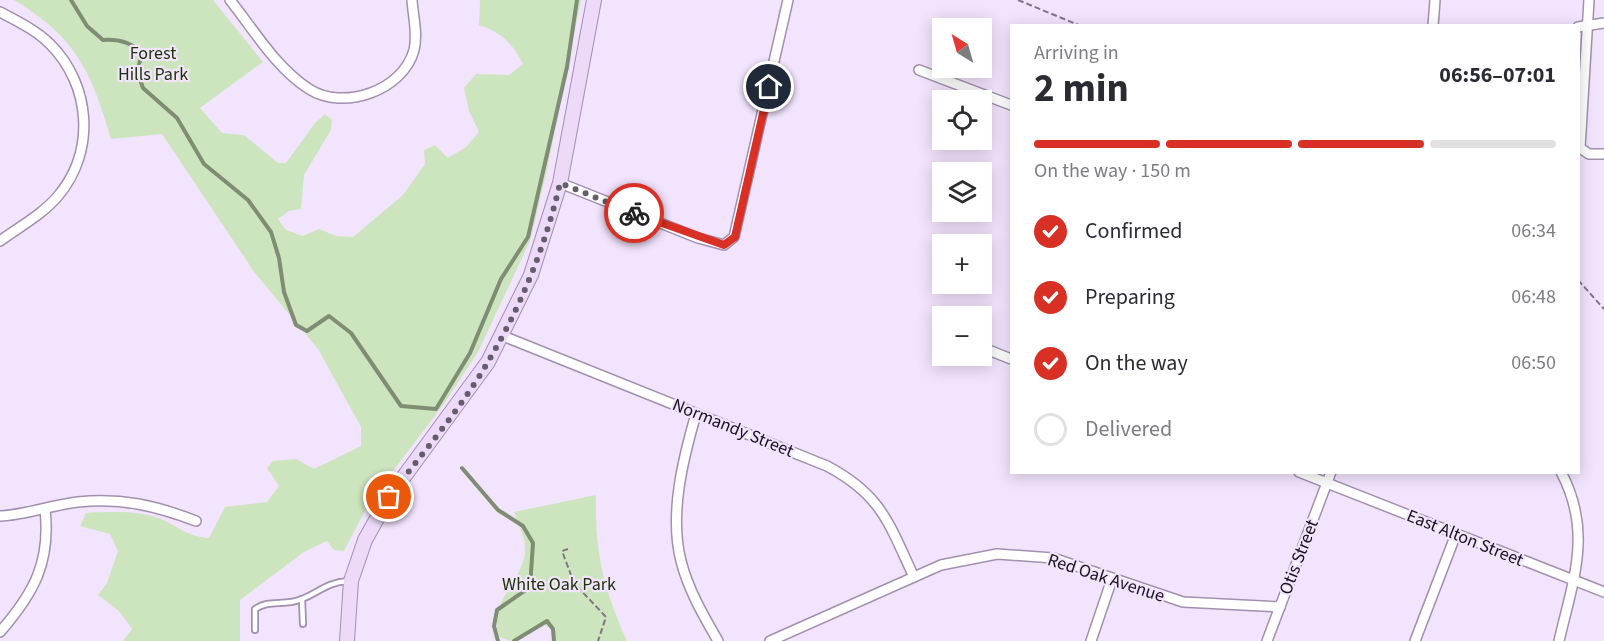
<!DOCTYPE html>
<meta charset="utf-8">
<style>
body{margin:0;font-family:"Source Sans 3",sans-serif;background:#f2f2f3;color:#2b2b33;height:100vh;display:flex;flex-direction:column;font-size:22px;white-space:nowrap}
*{box-sizing:border-box;margin:0}
p{font-size:20px;color:#7c7c81}
.icon{flex:none;width:33px;height:33px;fill:none;stroke:currentColor;stroke-width:2;stroke-linecap:round;stroke-linejoin:round}
.map{position:relative;flex:1;overflow:hidden}
.sheet{position:absolute;left:1010px;top:24px;width:570px;height:450px;display:flex;flex-direction:column;background:#fff;border-radius:0px;box-shadow:0 3px 15px #0003}
.sheet>*{flex:none}
.needle{width:39px;rotate:323deg}
.fabs{position:absolute;left:932px;top:18px;display:grid;gap:12px}
.fabs a{display:grid;place-items:center;width:60px;height:60px;border-radius:0px;background:#fff;box-shadow:0 3px 15px #0003;font-size:30px}
.pin{position:absolute;display:grid;place-items:center;width:51px;height:51px;color:#fff;margin:-26px;border:3px solid #fff;border-radius:50%;box-shadow:0 2px 6px #0007}
.courier{position:absolute;display:grid;place-items:center;width:60px;height:60px;margin:-30px;border:4px solid #d93025;border-radius:50%;background:#fff;color:#222;box-shadow:0 2px 8px #0007}
.headline em{font-style:normal;font-weight:700}
.headline div{display:flex;flex-direction:column-reverse}
.headline{display:flex;align-items:center;justify-content:space-between;height:102px;padding:0 24px}
h1{font-size:39px;font-weight:700;line-height:45px}
.bar{display:grid;grid-template-columns:repeat(4,1fr);gap:9px 6px;align-content:center;height:72px;padding:0 24px}
.bar i{height:8px;border-radius:4px;background:#e1e1e2}
.bar .active{background:#d93025}
.bar p{grid-column:span 4}
ol{padding:0 24px;list-style:none}
li{display:flex;align-items:center;gap:18px;height:66px}
li p{margin-inline-start:auto}
li .icon{padding:6px;border-radius:50%;background:#d93025;color:#fff;stroke-width:4}
li:last-child{color:#7c7c81}
li i{width:33px;height:33px;border:3px solid #e1e1e2;border-radius:50%}
.map>svg:first-child{display:block}
.green{fill:#cde5be}
.lines{fill:none;stroke-linecap:round;stroke-linejoin:round}
.stream{stroke:#7e8d74;stroke-width:4}
.lane-casing{stroke:#a190ae;stroke-width:8}
.street-casing{stroke:#a190ae;stroke-width:12}
.secondary-casing{stroke:#a190ae;stroke-width:16}
.path{stroke:#807587;stroke-width:2;stroke-dasharray:6 3;stroke-linecap:butt}
.lane{stroke:#fff;stroke-width:4.5}
.street{stroke:#fff;stroke-width:9}
.secondary{stroke:#ecdaf8;stroke-width:14}
.done{stroke:#655c6c;stroke-width:6;stroke-dasharray:0 10.8}
.route{stroke:#d93025;stroke-width:8}
.labels{text-anchor:middle;dominant-baseline:central;stroke-width:4.5;stroke-linejoin:round;paint-order:stroke}
.park-label{font-size:18px;fill:#1a3205;stroke:#f3e4fe}
.street-label{font-size:18px;fill:#19121d;stroke:#f3e4fe}
</style>
<div class="map">
<svg width="1604" height="641" viewBox="0 0 1604 641">
<rect width="100%" height="100%" fill="#f3e4fe"/>
<g class="green">
<path d="M14 0H213L263 62 200 108 222 133 244 135 278 163H286L315 123 325 114 332 120 331 130 304 175 301 209 289 211 278 219 286 230 303 236 319 229 336 236 353 237 403 195 425 164 424 150 435 145 448 158 466 147 479 132 469 111 464 88 476 74 509 75 523 64C513 44 501 32 479 25L480 0H581L547 170 530 241 478 352 444 404 370 501 344 551 334 550 327 541 304 552 240 600V641H123L132 629 119 611 98 595 107 583 118 551 110 534 80 526 86 513C110 512 139 510 161 519 179 527 189 537 209 538L225 507 267 502 279 486 267 468 273 461 296 459 314 469 361 446V427L318 349 255 273 162 134 111 139C92 73 76 37 14 0Z"/>
<path d="M596 495C595 553 603 587 627 641H551L553 636 550 628 541 623 511 641 500 637C484 601 529 579 525 544 523 533 517 522 514 512Z"/>
</g>
<g class="lines">
<g class="stream">
<path d="M71 0 87 26 103 40C118 39 132 42 142 54L137 71 143 88 177 118 204 164 248 200 271 232 279 258 284 292 296 325 307 331 329 316 351 333 401 406 436 409 470 353 501 279 528 237 567 67 577 0"/>
<polyline points="462,468 498,510 523,526 533,543 530,587 497,610 494,626 498,641"/>
<polyline points="514,641 547,621 553,629 554,641"/>
</g>
<defs>
<g id="lane">
<polyline points="302,599 303,624"/>
<path d="M255 630V609C267 601 277 604 291 602 313 599 323 582 348 581"/>
</g>
<g id="street">
<path d="M230 0C254 30 276 68 309 89 343 111 403 91 414 50 418 34 413 16 412 0"/>
<polyline points="1589,0 1580,148 1589,154 1604,154"/>
<path d="M0 12C17 21 36 30 50 44 91 85 96 151 58 196 43 214 19 227 0 241"/>
<polyline points="1433,26 1435,0"/>
<polyline points="1578,27 1604,23"/>
<polyline points="919,70 1011,105"/>
<polyline points="560,183 698,238 724,245 734,237 788,0"/>
<path d="M503 336 827 466C882 495 889 524 914 577"/>
<polyline points="981,347 1011,359"/>
<path d="M696 414C683 459 669 514 681 561 688 589 703 615 718 641"/>
<polyline points="1299,472 1604,592"/>
<path d="M0 516C27 515 51 505 78 502 120 497 157 506 196 521"/>
<path d="M0 632C34 593 51 562 45 509"/>
<polyline points="770,641 941,565 997,554 1053,558 1183,602 1280,607"/>
<polyline points="1091,641 1112,579"/>
<polyline points="1267,641 1331,472"/>
<polyline points="1415,641 1456,534"/>
<path d="M1559 641C1573 580 1593 532 1561 472"/>
</g>
<polyline id="secondary" points="347,641 351,581 365,540 389,497 488,362 531,275 560,183 594,0"/>
</defs>
<use href="#lane" class="lane-casing"/>
<use href="#street" class="street-casing"/>
<use href="#secondary" class="secondary-casing"/>
<g class="path">
<polyline points="1018,0 1081,26"/>
<polyline points="1578,280 1604,309"/>
<polyline points="568,549 562,551 574,583 606,617 598,641"/>
</g>
<use href="#lane" class="lane"/>
<use href="#street" class="street"/>
<use href="#secondary" class="secondary"/>
</g>
<g class="lines">
<path class="done" d="M389 497C423 452 461 409 489 360 521 306 546 245 560 183L634 213"/>
<polyline class="route" points="634,213 724,245 735,237 769,87"/>
</g>
<g class="labels">
<g class="park-label">
<text x="153" y="53">Forest<tspan x="153" dy="21">Hills Park</tspan></text>
<text x="559" y="584">White Oak Park</text>
</g>
<g class="street-label">
<text transform="translate(733 428) rotate(22)">Normandy Street</text>
<text transform="translate(1465 538) rotate(22)">East Alton Street</text>
<text transform="translate(1299 557) rotate(-69)">Otis Street</text>
<text transform="translate(1106 578) rotate(18)">Red Oak Avenue</text>
</g>
</g>
</svg>
<div class="fabs">
<a><svg class="needle" viewBox="-14 -14 28 28"><path d="M0-13l5 13h-10z" fill="#e53935"/><path d="M0 13l5-13h-10z" fill="#7c7c81"/></svg></a>
<a><svg class="icon" aria-label="locate" viewBox="0 0 24 24"><circle cx="12" cy="12" r="6"/><path d="M12 2v4M12 18v4M2 12h4M18 12h4"/></svg></a>
<a><svg class="icon" aria-label="layers" viewBox="0 0 24 24"><path d="M12 4l9 5-9 5-9-5zM3 14l9 5 9-5"/></svg></a>
<a>+</a>
<a>−</a>
</div>
<div class="pin" style="left:389px;top:497px;background:#ea580c"><svg class="icon" aria-label="bag" viewBox="0 0 24 24"><path d="M5 8h14l-1 12H6zM9 8a3 3 0 0 1 6 0"/></svg></div>
<div class="pin" style="left:769px;top:87px;background:#1f2937"><svg class="icon" aria-label="home" viewBox="0 0 24 24"><path d="M3 11l9-7 9 7M6 9v11h12V9"/></svg></div>
<div class="courier" style="left:634px;top:213px"><svg class="icon" aria-label="bike" viewBox="0 0 24 24"><circle cx="6" cy="16" r="4"/><circle cx="18" cy="16" r="4"/><path d="M6 16l4-8h5l3 8M10 8l3 8H6M13 5h3"/></svg></div>
<section class="sheet">
<div class="headline"><div><h1>2 min</h1><p>Arriving in</p></div><em>06:56–07:01</em></div>
<div class="bar"><i class="active"></i><i class="active"></i><i class="active"></i><i></i><p>On the way · 150 m</p></div>
<ol>
<li><svg class="icon" aria-label="check" viewBox="0 0 24 24"><path d="M5 12l5 5 9-10"/></svg>Confirmed<p>06:34</p></li>
<li><svg class="icon" aria-label="check" viewBox="0 0 24 24"><path d="M5 12l5 5 9-10"/></svg>Preparing<p>06:48</p></li>
<li><svg class="icon" aria-label="check" viewBox="0 0 24 24"><path d="M5 12l5 5 9-10"/></svg>On the way<p>06:50</p></li>
<li><i></i>Delivered</li>
</ol>
</section>
</div>
